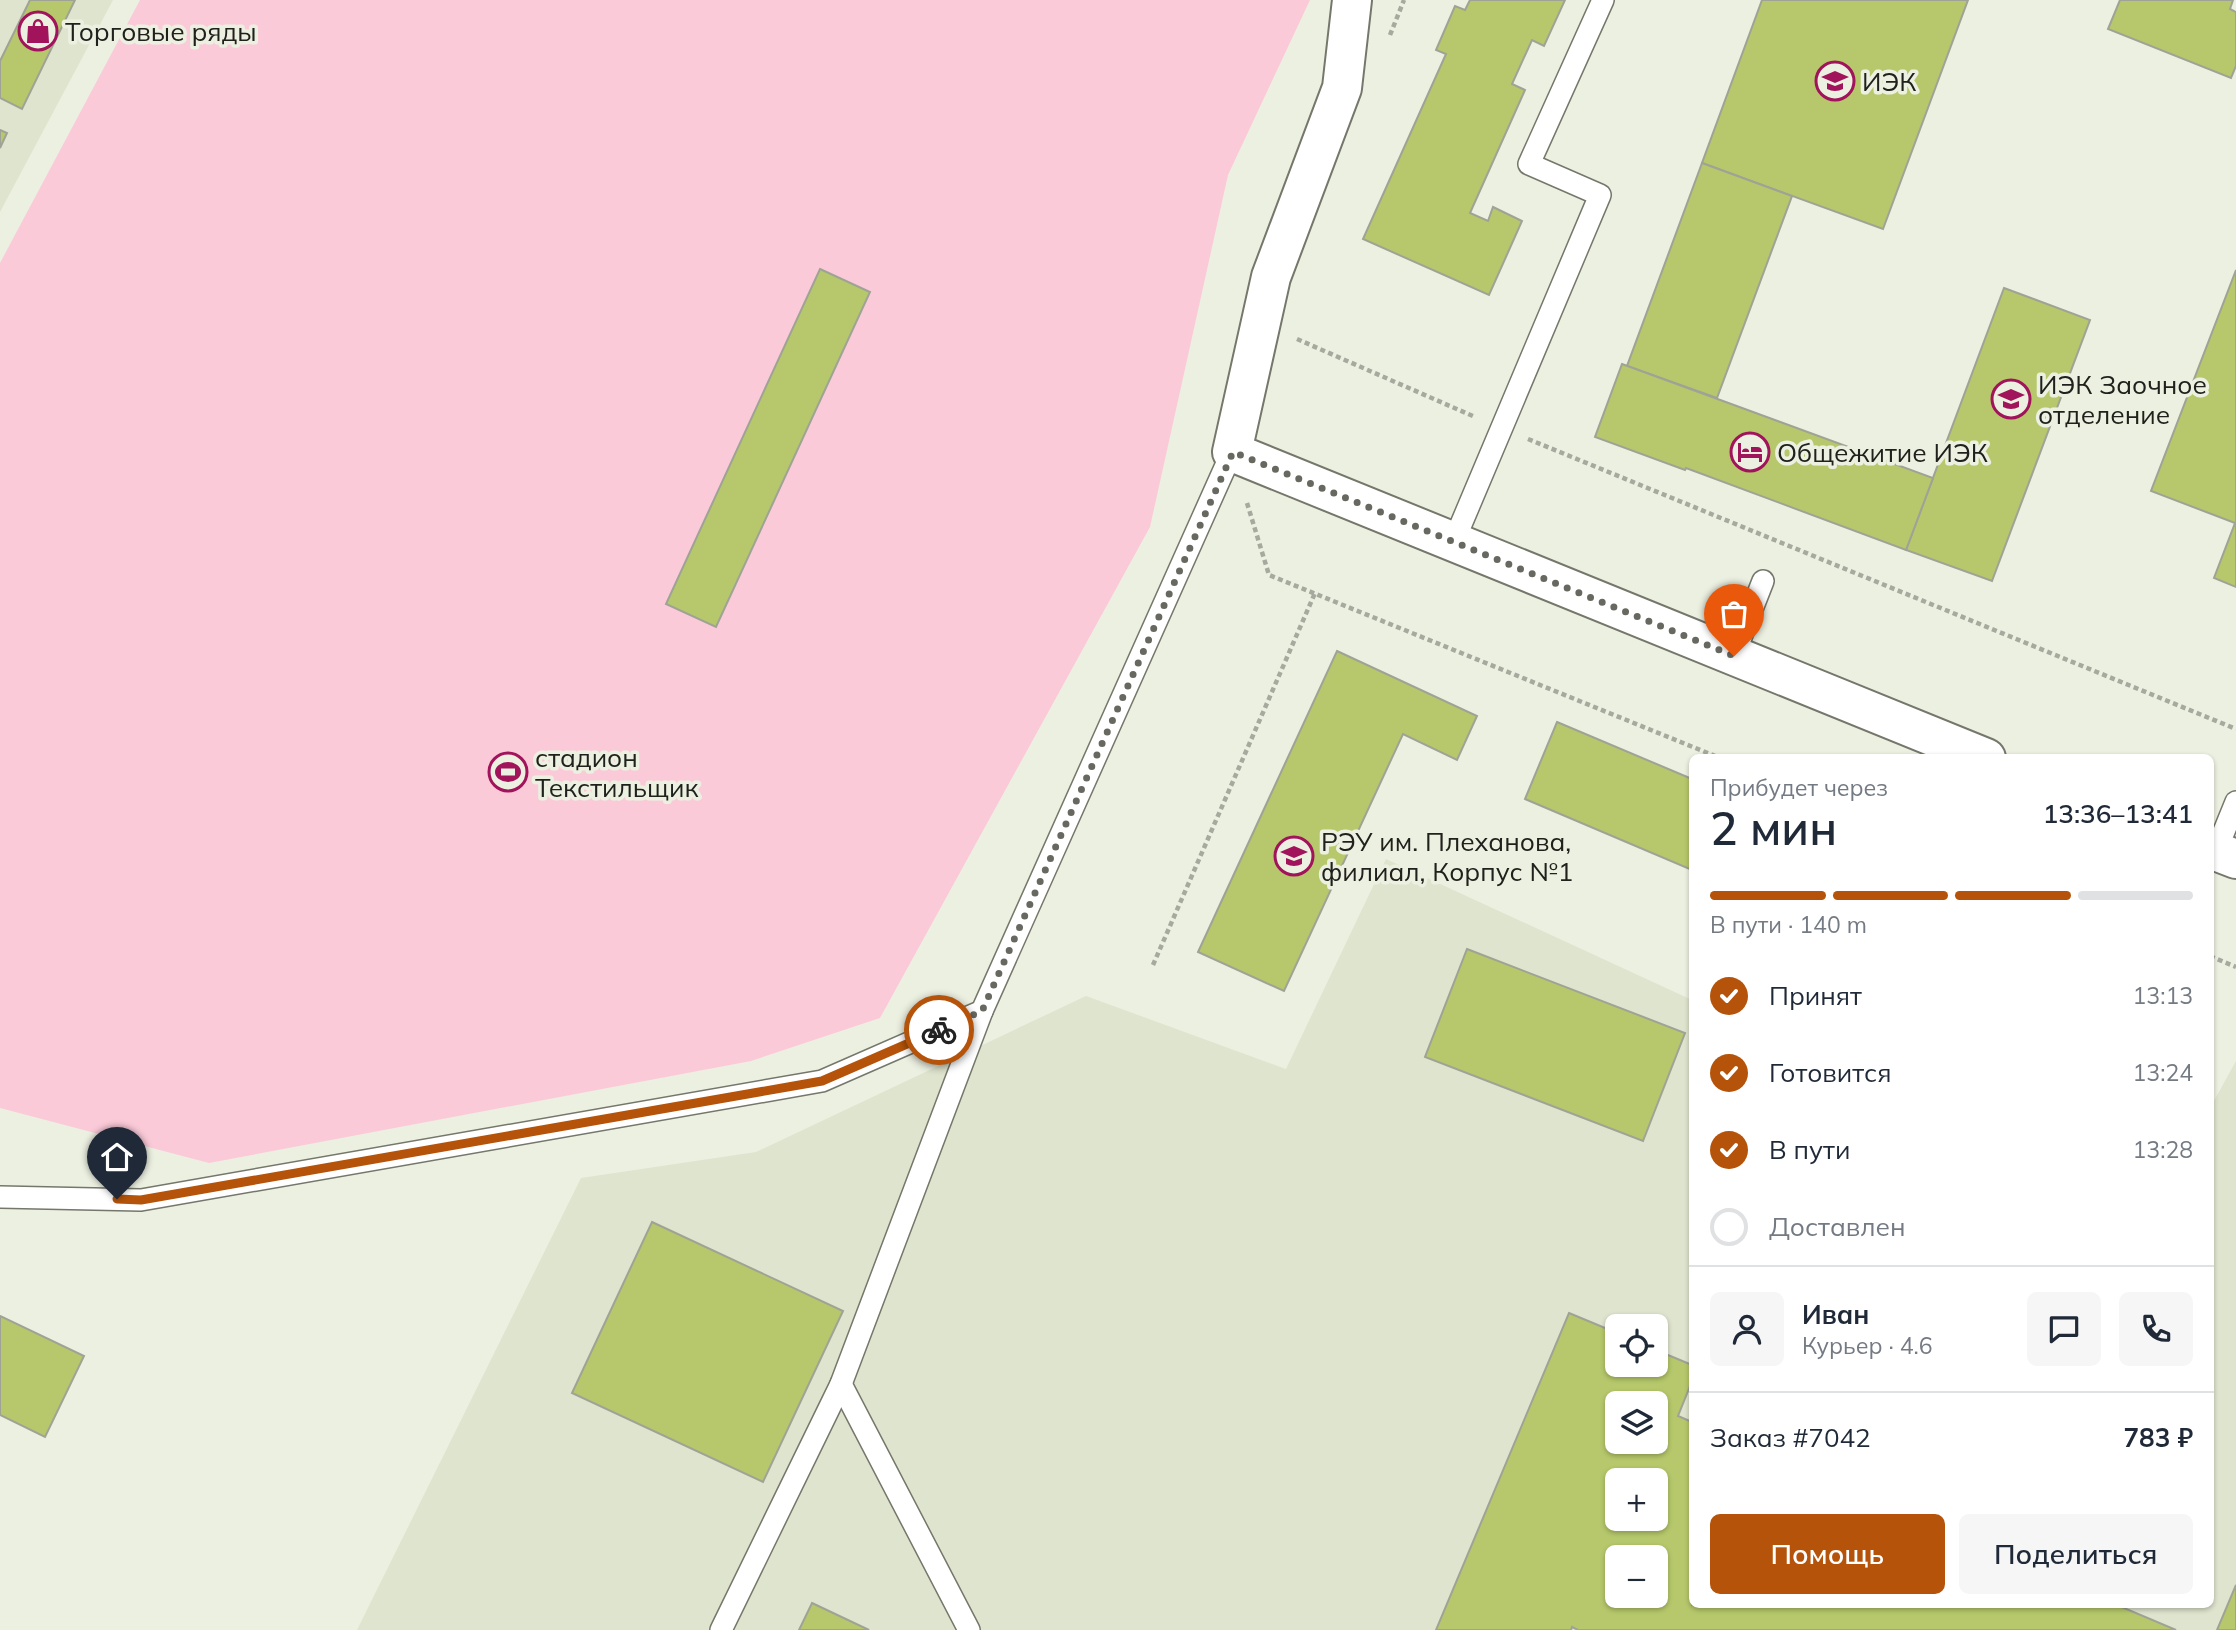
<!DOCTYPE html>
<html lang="ru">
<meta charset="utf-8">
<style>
body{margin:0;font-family:Mulish,sans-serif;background:#f6f6f7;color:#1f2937;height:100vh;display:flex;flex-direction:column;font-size:26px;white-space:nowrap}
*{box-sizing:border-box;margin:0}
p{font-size:23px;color:#747a83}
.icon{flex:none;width:38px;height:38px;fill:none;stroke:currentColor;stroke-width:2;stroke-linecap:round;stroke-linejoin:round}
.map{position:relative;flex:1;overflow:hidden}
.drawer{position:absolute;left:1689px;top:754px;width:525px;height:854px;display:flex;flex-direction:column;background:#fff;border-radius:10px;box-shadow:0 2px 5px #0004}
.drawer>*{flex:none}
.fabs{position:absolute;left:1605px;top:1314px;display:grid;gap:14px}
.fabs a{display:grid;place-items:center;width:63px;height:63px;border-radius:10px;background:#fff;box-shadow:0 2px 5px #0004;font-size:35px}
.pin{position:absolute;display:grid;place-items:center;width:60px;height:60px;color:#fff;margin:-72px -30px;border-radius:50% 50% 50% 0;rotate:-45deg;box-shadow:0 0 7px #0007}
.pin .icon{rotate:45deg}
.courier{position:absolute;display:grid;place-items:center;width:70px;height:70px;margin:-35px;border:5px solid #b45309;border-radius:50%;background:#fff;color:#222;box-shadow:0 2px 9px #0007}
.head em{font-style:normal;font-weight:600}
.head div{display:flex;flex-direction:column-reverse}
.head{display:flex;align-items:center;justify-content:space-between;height:119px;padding:0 21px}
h1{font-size:46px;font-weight:600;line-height:52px}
.bar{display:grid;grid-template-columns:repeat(4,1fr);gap:10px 7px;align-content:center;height:84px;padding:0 21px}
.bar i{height:9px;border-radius:5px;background:#e0e1e3}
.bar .current{background:#b45309}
.bar p{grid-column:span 4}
.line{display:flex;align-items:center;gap:18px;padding:0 21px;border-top:2px solid #e0e1e3}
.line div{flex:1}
.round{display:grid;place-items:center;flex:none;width:74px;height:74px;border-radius:10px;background:#f6f6f7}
ol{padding:0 21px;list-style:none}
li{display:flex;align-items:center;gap:21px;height:77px}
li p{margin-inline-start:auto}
li .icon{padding:7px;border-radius:50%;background:#b45309;color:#fff;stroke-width:4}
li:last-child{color:#747a83}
li i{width:38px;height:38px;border:4px solid #e0e1e3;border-radius:50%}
.primary-button{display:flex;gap:14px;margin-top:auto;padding:14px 21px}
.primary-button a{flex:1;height:80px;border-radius:10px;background:#b45309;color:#fff;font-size:28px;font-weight:600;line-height:80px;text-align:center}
.primary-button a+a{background:#f6f6f7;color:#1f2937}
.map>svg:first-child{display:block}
.built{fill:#dfe4ce;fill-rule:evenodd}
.green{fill:#fbcad9}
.building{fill:#b6c86b;stroke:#9fa395;stroke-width:2;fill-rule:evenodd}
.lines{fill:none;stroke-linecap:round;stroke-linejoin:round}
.service-casing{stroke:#74776a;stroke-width:24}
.minor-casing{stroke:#74776a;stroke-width:42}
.path{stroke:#a6a99e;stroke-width:4.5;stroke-dasharray:5 3.5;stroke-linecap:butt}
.service{stroke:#fff;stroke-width:21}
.minor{stroke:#fff;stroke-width:38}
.done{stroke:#676961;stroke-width:7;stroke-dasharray:0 12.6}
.route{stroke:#b45309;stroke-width:9}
.labels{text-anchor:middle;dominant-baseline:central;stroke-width:7;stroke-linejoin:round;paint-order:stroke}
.poi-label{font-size:26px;fill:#20211c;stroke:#ecf0e1;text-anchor:start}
</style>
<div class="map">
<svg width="2236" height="1630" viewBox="0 0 2236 1630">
<rect width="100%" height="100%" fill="#ecf0e1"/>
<g class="built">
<polygon points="0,0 113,0 0,212"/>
<path d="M1386 859 1692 1000V1605H2210V1108L2236 1061V1630H357L581 1178 756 1152 1086 996 1286 1069ZM1617 1326H1656V1365H1617ZM1617 1404H1656V1442H1617ZM1617 1480H1656V1519H1617ZM1617 1558H1656V1596H1617Z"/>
</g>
<polygon class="green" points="140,0 1310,0 1228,175 1150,527 880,1018 751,1061 209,1163 0,1108 0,263"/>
<g class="building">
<polygon points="30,0 75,0 22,109 0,98 0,61"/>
<polygon points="1470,0 1565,0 1544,46 1532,40 1512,84 1525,90 1470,213 1488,221 1493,207 1522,221 1489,295 1363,239 1446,54 1436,50 1455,6 1465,10"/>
<polygon points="1762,0 1968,0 1883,229 1702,163"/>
<polygon points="2120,0 2233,0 2230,9 2236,12 2236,66 2231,78 2108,29"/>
<polygon points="0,130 7,133 0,148"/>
<polygon points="1702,163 1792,196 1717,398 1627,366"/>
<polygon points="820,269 870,292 716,627 666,604"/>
<polygon points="2236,270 2236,587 2214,578 2235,523 2151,491"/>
<polygon points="2004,288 2090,320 1992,581 1906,550"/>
<polygon points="1622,364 1933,478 1906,550 1686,468 1685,470 1595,437"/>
<polygon points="1337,651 1477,716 1457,760 1403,734 1284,991 1198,952"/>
<polygon points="1557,722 1692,779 1692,870 1525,799"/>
<polygon points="1467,949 1685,1033 1643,1141 1425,1057"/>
<polygon points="652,1222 843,1311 763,1482 572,1393"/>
<path d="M1569 1313 1617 1333V1365H1656V1350L1692 1365V1381L1678 1416 1692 1422V1605H2117L2176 1630H1578L1572 1627 1571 1630H1436ZM1617 1404H1656V1442H1617ZM1617 1480H1656V1519H1617ZM1617 1558H1656V1596H1617Z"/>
<polygon points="0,1316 84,1356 45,1437 0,1415"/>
<polygon points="2236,1585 2236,1630 2217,1630"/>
<polygon points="812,1603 869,1630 799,1630"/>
</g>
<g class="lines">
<defs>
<g id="service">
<polyline points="1454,541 1600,195 1529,164 1603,0"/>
<polyline points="1734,655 1763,581"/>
<polyline points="2216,851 2236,802"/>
<polyline points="0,1197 141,1200 822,1081 982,1011 1232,452"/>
<polyline points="841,1384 969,1630"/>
<polyline points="721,1630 841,1384 982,1011"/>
</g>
<g id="minor">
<polyline points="1352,0 1342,88 1271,277 1232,452 1986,758"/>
<polyline points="2210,849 2236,859"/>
</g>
</defs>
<use href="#service" class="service-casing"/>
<use href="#minor" class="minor-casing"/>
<g class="path">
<polyline points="1390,35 1404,0"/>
<polyline points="1297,339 1475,417"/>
<polyline points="1528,439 2236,729"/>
<polyline points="1247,503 1269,575 1720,758"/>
<polyline points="2210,956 2236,967"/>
<polyline points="1153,965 1315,593"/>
</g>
<use href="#service" class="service"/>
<use href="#minor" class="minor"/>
</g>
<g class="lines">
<polyline class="done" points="939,1030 982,1011 1233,452 1734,656"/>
<polyline class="route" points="117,1199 141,1200 822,1081 939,1030"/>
</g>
<defs>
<symbol id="shop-ring" viewBox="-11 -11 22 22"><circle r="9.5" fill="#ecf0e1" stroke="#a1135a" stroke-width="1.5"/><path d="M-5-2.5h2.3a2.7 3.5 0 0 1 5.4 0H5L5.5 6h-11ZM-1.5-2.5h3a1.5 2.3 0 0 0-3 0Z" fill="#a1135a"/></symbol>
<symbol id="university-ring" viewBox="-11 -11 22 22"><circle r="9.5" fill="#ecf0e1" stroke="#a1135a" stroke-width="1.5"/><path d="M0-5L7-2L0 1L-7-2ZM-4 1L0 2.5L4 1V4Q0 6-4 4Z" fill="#a1135a"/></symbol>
<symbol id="hotel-ring" viewBox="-11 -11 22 22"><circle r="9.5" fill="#ecf0e1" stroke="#a1135a" stroke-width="1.5"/><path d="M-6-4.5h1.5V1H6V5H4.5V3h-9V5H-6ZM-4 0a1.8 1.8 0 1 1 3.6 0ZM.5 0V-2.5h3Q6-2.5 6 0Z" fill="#a1135a"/></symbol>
<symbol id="stadium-ring" viewBox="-11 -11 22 22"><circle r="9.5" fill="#ecf0e1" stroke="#a1135a" stroke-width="1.5"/><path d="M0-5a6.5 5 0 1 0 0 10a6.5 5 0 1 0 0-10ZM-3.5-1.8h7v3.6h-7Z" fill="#a1135a"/></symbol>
</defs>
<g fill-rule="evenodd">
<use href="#shop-ring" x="16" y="9" width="44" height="44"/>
<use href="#university-ring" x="1813" y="59" width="44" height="44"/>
<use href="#university-ring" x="1989" y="377" width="44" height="44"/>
<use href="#hotel-ring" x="1728" y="430" width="44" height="44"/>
<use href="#stadium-ring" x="486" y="750" width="44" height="44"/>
<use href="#university-ring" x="1272" y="834" width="44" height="44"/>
</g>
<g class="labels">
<g class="poi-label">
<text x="65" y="31">Торговые ряды</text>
<text x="1862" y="81">ИЭК</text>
<text x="2038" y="384">ИЭК Заочное<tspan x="2038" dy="30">отделение</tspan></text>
<text x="1777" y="452">Общежитие ИЭК</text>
<text x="535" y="757">стадион<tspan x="535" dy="30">Текстильщик</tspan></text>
<text x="1321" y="841">РЭУ им. Плеханова,<tspan x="1321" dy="30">филиал, Корпус №1</tspan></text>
</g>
</g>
</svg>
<div class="fabs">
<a><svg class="icon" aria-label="locate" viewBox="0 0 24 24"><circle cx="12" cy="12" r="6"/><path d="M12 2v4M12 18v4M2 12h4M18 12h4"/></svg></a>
<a><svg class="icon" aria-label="layers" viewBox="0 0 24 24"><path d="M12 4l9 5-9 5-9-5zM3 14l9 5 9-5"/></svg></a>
<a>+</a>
<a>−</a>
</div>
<div class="pin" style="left:1734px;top:656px;background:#ea580c"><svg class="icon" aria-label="bag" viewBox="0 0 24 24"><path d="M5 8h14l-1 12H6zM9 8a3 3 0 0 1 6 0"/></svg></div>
<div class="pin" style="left:117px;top:1199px;background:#1f2937"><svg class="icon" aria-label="home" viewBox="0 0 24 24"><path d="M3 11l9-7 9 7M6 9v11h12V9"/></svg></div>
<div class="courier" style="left:939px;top:1030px"><svg class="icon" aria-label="bike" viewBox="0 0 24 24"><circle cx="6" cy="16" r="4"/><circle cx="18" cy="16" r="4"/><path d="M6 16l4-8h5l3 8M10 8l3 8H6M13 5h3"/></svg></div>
<section class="drawer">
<div class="head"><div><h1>2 мин</h1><p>Прибудет через</p></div><em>13:36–13:41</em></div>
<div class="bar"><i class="current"></i><i class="current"></i><i class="current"></i><i></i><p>В пути · 140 m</p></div>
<ol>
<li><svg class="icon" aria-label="check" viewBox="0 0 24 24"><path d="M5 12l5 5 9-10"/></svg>Принят<p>13:13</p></li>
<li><svg class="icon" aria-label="check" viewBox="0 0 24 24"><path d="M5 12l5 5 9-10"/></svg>Готовится<p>13:24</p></li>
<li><svg class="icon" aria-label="check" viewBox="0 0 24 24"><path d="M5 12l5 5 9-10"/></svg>В пути<p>13:28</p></li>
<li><i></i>Доставлен</li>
</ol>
<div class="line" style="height:126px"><a class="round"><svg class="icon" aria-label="person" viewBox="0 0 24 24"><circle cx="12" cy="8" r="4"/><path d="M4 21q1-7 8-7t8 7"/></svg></a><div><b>Иван</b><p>Курьер · 4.6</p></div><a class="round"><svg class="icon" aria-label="chat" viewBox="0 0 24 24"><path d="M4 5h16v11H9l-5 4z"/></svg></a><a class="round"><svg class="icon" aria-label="phone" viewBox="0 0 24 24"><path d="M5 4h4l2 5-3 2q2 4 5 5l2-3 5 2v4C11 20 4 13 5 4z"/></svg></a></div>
<div class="line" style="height:91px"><div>Заказ #7042</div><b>783 ₽</b></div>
<div class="primary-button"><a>Помощь</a><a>Поделиться</a></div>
</section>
</div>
